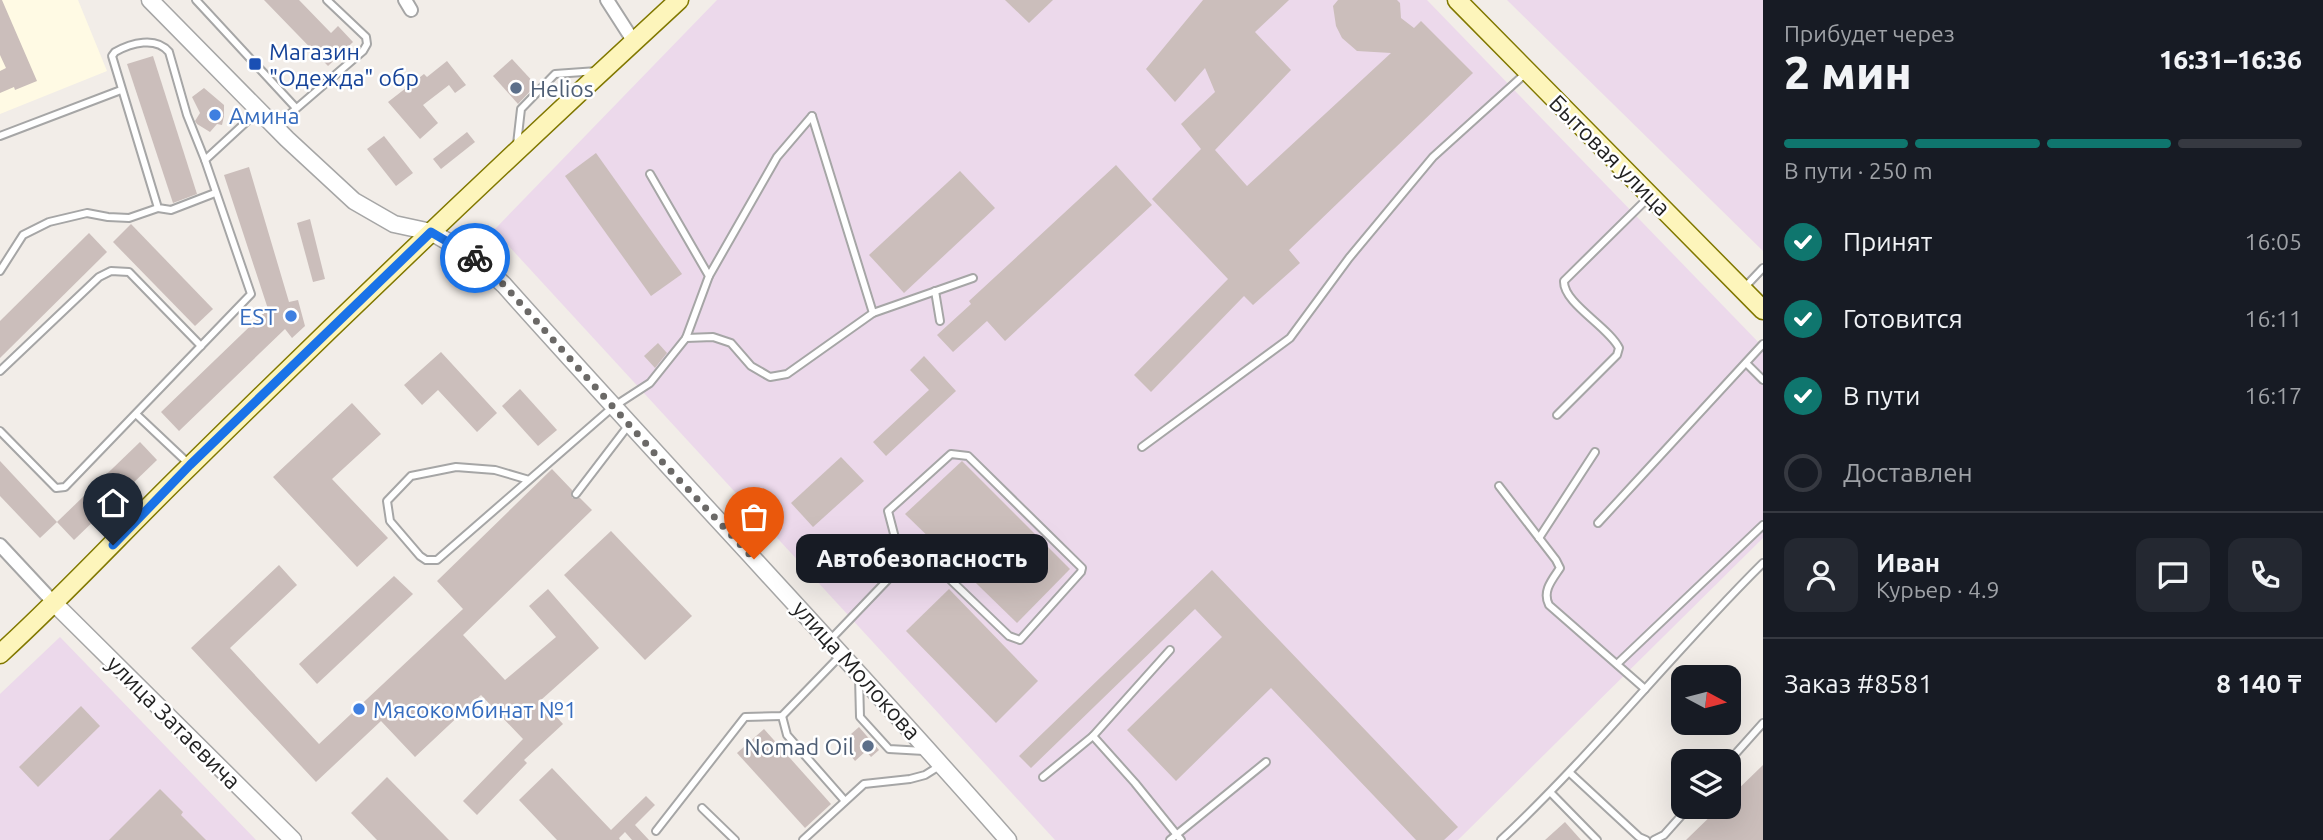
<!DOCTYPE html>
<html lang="ru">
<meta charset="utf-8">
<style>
body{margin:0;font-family:Ubuntu,sans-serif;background:#242831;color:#f1f3f6;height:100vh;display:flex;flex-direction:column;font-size:26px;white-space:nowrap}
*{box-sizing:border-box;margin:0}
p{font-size:23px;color:#9ea1a6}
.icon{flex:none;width:38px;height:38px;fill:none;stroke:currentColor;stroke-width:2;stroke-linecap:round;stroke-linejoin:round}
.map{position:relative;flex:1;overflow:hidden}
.side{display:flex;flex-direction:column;background:#171b24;width:560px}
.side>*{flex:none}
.needle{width:46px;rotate:97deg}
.fabs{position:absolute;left:1671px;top:665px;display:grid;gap:14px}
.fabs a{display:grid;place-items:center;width:70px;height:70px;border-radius:14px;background:#171b24;box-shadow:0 7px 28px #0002;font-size:35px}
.pin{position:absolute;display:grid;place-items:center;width:60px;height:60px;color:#fff;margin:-72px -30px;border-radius:50% 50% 50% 0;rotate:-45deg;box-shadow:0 0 7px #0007}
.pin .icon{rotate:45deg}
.courier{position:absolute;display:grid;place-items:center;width:70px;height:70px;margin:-35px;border:5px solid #1a73e8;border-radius:50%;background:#fff;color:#222;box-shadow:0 2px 9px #0007}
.bubble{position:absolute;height:49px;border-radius:14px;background:#171b24;box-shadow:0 7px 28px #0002;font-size:23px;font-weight:800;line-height:49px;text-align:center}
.summary em{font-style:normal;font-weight:800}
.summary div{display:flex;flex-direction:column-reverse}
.summary{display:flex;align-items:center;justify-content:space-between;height:119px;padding:0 21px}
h1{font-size:46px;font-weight:800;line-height:52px}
.bar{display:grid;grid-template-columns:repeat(4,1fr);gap:10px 7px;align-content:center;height:84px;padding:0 21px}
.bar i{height:9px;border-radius:5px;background:#363941}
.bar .selected{background:#0f766e}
.bar p{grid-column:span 4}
.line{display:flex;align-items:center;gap:18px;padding:0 21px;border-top:2px solid #363941}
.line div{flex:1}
.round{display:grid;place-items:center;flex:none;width:74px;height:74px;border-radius:14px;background:#242831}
ol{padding:0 21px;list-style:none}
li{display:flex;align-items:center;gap:21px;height:77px}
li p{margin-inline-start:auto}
li .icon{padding:7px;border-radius:50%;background:#0f766e;color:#fff;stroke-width:4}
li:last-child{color:#9ea1a6}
li i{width:38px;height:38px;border:4px solid #363941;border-radius:50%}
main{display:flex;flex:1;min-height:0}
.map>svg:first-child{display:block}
.industrial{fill:#ecd9eb}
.education{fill:#fffae4}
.building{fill:#cbbebb}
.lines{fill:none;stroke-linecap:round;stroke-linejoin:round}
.service-casing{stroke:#a6a6a6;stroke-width:10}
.minor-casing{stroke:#a6a6a6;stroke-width:16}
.tertiary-casing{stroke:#a6a6a6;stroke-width:19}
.secondary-casing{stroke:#817800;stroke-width:21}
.service{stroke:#fff;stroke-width:6}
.minor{stroke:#fff;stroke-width:12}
.tertiary{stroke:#fff;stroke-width:16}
.secondary{stroke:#fdf5bb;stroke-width:18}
.done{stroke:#6b6967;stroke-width:7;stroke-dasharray:0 12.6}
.route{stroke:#1a73e8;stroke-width:9}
.transit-dot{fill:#1a4fb4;stroke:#fff;stroke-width:2.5}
.service-dot{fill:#5c6f8a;stroke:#fff;stroke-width:2.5}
.shop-dot{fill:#3f7fe0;stroke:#fff;stroke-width:2.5}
.labels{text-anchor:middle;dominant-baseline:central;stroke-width:5;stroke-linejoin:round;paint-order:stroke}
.transit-label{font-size:23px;fill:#164399;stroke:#fff;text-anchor:start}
.service-label{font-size:23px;fill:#4e5e75;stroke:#fff;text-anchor:start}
.shop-label{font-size:23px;fill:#366cbe;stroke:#fff;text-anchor:start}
.street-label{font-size:23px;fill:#222;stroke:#fff}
</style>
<main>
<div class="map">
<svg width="1763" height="840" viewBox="0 0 1763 840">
<rect width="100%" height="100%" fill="#f2ede8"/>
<g class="industrial">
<polygon points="717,0 1427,0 1763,347 1763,538 1458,840 1055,840 494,230"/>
<polygon points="1507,0 1763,0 1763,251"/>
<polygon points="60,637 256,840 0,840 0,694"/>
</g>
<polygon class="education" points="0,0 78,0 107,71 0,114"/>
<g class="building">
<polygon points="0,0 2,0 37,81 15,90 14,87 0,93 0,71 6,68 0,55"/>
<polygon points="264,0 299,0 331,33 338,26 353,42 328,66"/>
<polygon points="1005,0 1053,0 1029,23"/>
<polygon points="1203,0 1289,0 1255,32 1291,70 1215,150 1247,186 1391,53 1357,51 1342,38 1336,26 1333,6 1338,0 1397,0 1400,3 1401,18 1414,28 1421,21 1473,73 1289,250 1300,263 1253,305 1244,296 1151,392 1134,375 1228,279 1152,199 1201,149 1181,124 1215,92 1205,68 1175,102 1146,69"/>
<polygon points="153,56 197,194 173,203 127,64"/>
<polygon points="512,59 536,85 518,104 493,76"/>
<polygon points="447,61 466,85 455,93 449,85 423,105 438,123 420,139 388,102 424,74 427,77"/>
<polygon points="204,88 224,105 224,116 222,125 217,124 210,132 197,124 195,121 200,113 192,97"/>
<polygon points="467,132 475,142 441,169 433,159"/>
<polygon points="384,136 413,173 396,186 367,149"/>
<polygon points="596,153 682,274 651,296 565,176"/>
<polygon points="1116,165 1152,205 1005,341 987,321 953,352 937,335 971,304 969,301"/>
<polygon points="249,167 289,302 298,300 305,326 292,338 285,329 179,431 161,412 268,309 224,175"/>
<polygon points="960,171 995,208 904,293 869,255"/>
<polygon points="310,219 325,279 313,282 297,223"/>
<polygon points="131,224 213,309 195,326 113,242"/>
<polygon points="89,233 107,252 0,358 0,321"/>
<polygon points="658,343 667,353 655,368 644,356"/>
<polygon points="441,352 497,413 477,432 438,390 422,405 404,385"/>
<polygon points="924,356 956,391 886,456 873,442 929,390 910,370"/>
<polygon points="520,389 557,430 538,446 502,406"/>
<polygon points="352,403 381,434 332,479 388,538 357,567 273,477"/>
<polygon points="140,442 157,460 74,540 57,522"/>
<polygon points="841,457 864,481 813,527 791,503"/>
<polygon points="0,461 57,522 40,538 0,496"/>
<polygon points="962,461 1070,569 1017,623 905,514"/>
<polygon points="552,469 572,490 572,498 580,498 592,510 463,635 505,680 556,637 529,606 548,589 599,648 541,700 563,724 524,760 527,763 477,815 463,801 523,739 481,695 415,757 381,721 316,782 191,648 279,565 297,585 230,648 319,744 463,609 437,581"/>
<polygon points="611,531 692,616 645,660 564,575"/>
<polygon points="1212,570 1458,827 1444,840 1416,840 1271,688 1176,781 1127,730 1222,637 1195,609 1031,768 1019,756"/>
<polygon points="394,576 413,594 317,684 299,664"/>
<polygon points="949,589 1038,681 996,723 906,631"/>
<polygon points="81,706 100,726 38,787 19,767"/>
<polygon points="859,727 879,750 871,757 866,751 855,761 845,748 855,739 851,734"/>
<polygon points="764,729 831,804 805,828 737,753"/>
<polygon points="1763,765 1763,840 1686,840 1720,807 1729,807 1729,798"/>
<polygon points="552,768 611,830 646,796 655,805 635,825 649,840 632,840 625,832 619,838 620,840 557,840 519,800"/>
<polygon points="387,777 449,840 377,840 351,813"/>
<polygon points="160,789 183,812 181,815 206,840 109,840"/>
<polygon points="1565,822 1581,840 1545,840"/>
</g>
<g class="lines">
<defs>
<g id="service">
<polyline points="196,0 296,108"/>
<polyline points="812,116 873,313 973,278"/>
<polyline points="276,126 363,51 367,44 366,37 327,0"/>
<polyline points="0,136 121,90"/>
<polyline points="517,144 521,109 555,74 597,71"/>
<path d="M205 160 187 115 169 52C156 36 131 43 115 52L112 56 158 208 171 210 215 193"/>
<polyline points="0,271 23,235 49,222 87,213 108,217 129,218 158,208"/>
<polyline points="709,276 777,157 812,116"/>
<polyline points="1744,288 1763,268"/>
<polyline points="935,291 940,321"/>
<polyline points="686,338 713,337 731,343 751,366 770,377 787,374 873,313"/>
<polyline points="1746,363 1763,380"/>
<polyline points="0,371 99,277 111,271 129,272 201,346"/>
<polyline points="137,415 189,464"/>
<path d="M1557 415 1617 355 1619 348C1609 327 1563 303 1564 281L1648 198"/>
<polyline points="0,431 56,488 65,487 251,294 205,160 257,112"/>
<polyline points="1142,447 1290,338 1349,258 1433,157 1526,73"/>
<polyline points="529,480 495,470 456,467 411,476 387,501 390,521 420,556 426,560 437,560 613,407 650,383 686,338 709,276 650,174"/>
<path d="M1499 486 1556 560 1560 568C1552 580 1542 591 1549 605L1645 689"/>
<polyline points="576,494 628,426"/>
<polyline points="1598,523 1763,344"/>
<polyline points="1539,538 1595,452"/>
<path d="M830 640 899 568C911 562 921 561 933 563L1009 636 1020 640 1081 572 1082 568 968 456 951 454 888 511 899 553V568"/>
<polyline points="1170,650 1093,736 1135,783 1181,840"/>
<polyline points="1617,664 1763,525"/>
<polyline points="859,677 860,717 889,749 924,751"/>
<polyline points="782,716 787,735 845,801"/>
<polyline points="1729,761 1763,723"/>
<polyline points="1570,773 1639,837 1646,840"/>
<polyline points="1043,777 1093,736"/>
<polyline points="1551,793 1597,840"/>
<polyline points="702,808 735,840"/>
<polyline points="656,831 745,717 782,716 841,655"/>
<polyline points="803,840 864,784 910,779 925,775 941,765"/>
<polyline points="1170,840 1266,762"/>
<path d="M1501 840C1594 753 1672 653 1763 563"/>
<polyline points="1654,840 1664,835 1689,807"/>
</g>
<g id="minor">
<polyline points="405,0 411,10"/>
<polyline points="607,0 634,42"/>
<polyline points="0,545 55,604"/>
</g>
<g id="tertiary">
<path d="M150 0 287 139 354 201 394 224 431 232 471 255 504 285C670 471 843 652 1008 840"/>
<polyline points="55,604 293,840"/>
</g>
<g id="secondary">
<polyline points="1457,0 1763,310"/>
<path d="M0 654C67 593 127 527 192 464 351 307 514 152 679 0"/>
</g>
</defs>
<use href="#service" class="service-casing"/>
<use href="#minor" class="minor-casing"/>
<use href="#tertiary" class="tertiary-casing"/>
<use href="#secondary" class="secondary-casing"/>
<use href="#service" class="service"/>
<use href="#minor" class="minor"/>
<use href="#tertiary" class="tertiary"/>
<use href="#secondary" class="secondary"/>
</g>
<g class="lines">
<polyline class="done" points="475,258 504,285 666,466 754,559"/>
<polyline class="route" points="113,545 190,465 431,232 475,258"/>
</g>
<rect class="transit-dot" x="248" y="57" width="14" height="14" rx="3.5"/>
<g class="service-dot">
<circle cx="516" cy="88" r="7"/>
<circle cx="868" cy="746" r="7"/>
</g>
<g class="shop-dot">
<circle cx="215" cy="115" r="7"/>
<circle cx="291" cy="316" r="7"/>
<circle cx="359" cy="709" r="7"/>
</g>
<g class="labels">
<g class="transit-label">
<text x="269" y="51">Магазин<tspan x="269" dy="26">"Одежда" обр</tspan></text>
</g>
<g class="service-label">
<text x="530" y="88">Helios</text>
<text x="854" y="746" text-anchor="end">Nomad Oil</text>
</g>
<g class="shop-label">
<text x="229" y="115">Амина</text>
<text x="277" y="316" text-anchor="end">EST</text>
<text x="373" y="709">Мясокомбинат №1</text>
</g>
<g class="street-label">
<text transform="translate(1610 155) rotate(45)">Бытовая улица</text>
<text transform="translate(857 670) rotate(48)">улица Молокова</text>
<text transform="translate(174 722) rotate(45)">улица Затаевича</text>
</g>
</g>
</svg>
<div class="fabs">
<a><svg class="needle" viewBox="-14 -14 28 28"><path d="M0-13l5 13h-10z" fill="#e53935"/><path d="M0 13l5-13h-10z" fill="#9ea1a6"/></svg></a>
<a><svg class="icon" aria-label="layers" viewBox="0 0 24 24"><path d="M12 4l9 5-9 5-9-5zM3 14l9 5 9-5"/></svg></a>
</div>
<div class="pin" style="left:754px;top:559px;background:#ea580c"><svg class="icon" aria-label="bag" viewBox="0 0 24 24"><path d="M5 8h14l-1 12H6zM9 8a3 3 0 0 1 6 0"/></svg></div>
<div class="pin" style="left:113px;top:545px;background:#1f2937"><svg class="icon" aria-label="home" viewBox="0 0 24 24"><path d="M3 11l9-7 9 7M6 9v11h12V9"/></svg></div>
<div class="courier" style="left:475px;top:258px"><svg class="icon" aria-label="bike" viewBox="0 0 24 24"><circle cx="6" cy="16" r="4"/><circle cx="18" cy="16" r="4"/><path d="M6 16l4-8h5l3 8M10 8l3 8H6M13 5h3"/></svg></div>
<div class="bubble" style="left:796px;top:534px;width:252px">Автобезопасность</div>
</div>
<section class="side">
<div class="summary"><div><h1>2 мин</h1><p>Прибудет через</p></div><em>16:31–16:36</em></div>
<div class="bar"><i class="selected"></i><i class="selected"></i><i class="selected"></i><i></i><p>В пути · 250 m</p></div>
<ol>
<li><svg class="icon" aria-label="check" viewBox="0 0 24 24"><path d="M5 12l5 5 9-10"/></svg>Принят<p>16:05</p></li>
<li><svg class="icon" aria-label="check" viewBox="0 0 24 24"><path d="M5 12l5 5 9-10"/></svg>Готовится<p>16:11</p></li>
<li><svg class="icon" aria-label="check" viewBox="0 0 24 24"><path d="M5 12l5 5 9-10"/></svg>В пути<p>16:17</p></li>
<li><i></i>Доставлен</li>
</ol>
<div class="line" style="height:126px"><a class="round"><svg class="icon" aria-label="person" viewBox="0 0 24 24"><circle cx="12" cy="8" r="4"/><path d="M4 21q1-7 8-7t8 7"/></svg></a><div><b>Иван</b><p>Курьер · 4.9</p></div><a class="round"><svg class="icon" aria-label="chat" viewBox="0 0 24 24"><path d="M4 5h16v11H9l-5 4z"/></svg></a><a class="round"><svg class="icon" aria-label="phone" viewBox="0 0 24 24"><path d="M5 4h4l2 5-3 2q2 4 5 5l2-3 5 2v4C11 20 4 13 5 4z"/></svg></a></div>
<div class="line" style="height:91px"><div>Заказ #8581</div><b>8 140 ₸</b></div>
</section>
</main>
